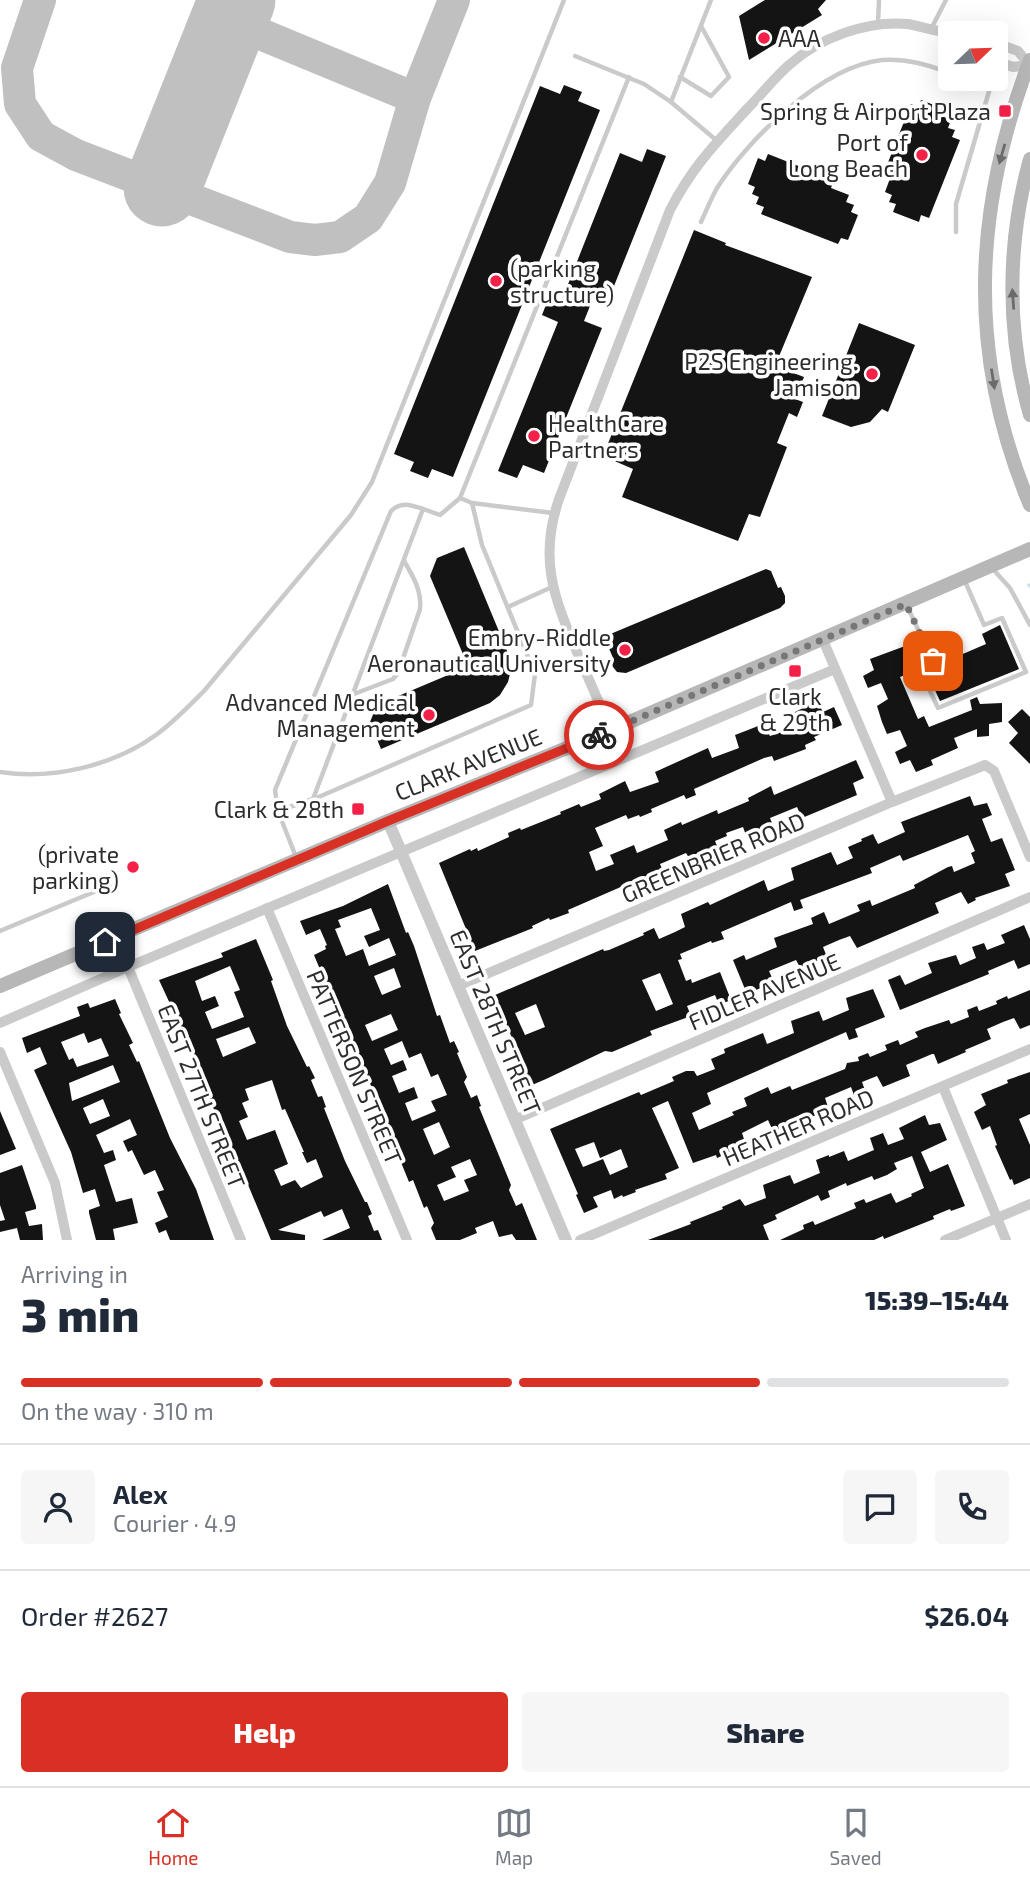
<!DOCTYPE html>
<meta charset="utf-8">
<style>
body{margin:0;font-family:"Exo 2",sans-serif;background:#f6f6f7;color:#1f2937;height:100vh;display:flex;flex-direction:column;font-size:26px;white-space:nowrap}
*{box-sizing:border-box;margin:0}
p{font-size:23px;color:#747a83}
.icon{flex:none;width:38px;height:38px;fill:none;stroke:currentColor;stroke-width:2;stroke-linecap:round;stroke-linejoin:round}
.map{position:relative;height:1240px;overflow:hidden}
.details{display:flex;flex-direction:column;background:#fff;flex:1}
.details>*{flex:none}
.needle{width:46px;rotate:67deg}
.controls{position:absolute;left:938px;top:21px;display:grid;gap:14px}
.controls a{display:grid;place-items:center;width:70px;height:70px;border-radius:7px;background:#fff;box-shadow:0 7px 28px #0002;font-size:35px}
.pin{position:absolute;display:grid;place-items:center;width:60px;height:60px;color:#fff;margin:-30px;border-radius:14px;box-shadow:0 4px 10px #0006}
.courier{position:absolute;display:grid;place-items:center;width:70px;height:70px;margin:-35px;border:5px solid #d93025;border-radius:50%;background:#fff;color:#222;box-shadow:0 2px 9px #0007}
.summary em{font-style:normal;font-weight:800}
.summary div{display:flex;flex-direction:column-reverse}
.summary{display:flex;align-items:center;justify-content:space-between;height:119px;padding:0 21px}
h1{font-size:46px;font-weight:800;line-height:52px}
.bar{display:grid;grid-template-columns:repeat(4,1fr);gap:10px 7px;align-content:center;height:84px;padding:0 21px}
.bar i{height:9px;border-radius:5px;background:#e0e1e3}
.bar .selected{background:#d93025}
.bar p{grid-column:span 4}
.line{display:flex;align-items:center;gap:18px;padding:0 21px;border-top:2px solid #e0e1e3}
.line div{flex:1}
.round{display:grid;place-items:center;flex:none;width:74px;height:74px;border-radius:7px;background:#f6f6f7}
.cta{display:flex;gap:14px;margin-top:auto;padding:14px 21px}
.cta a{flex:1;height:80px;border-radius:7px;background:#d93025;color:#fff;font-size:28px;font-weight:800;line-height:80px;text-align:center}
.cta a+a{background:#f6f6f7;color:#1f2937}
.menu{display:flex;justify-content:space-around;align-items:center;height:98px;border-top:2px solid #e0e1e3;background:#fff;font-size:19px;color:#747a83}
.menu a{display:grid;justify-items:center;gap:4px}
.menu .selected{color:#d93025}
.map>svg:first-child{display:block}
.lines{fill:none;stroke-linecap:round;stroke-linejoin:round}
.stream{stroke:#c3e2ee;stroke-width:3.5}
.taxiway{stroke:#c0c0c0;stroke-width:32}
.runway{stroke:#c0c0c0;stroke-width:77}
.building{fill:#141414;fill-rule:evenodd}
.service{stroke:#cacaca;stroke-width:4.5}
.minor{stroke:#cacaca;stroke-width:10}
.tertiary{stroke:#cacaca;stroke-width:12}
.secondary{stroke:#b7b7b7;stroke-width:14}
.oneway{fill:#6b6b6b}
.done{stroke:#767676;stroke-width:7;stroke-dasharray:0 12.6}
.route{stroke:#d93025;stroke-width:9}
.poi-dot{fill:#f32048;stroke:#fff;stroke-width:2.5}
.labels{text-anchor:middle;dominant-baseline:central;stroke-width:7;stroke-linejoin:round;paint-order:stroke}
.poi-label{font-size:23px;fill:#2d2d2d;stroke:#fff;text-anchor:end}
.street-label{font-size:23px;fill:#2d2d2d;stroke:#fff}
</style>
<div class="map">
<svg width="1030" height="1240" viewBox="0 0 1030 1240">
<rect width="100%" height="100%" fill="#fff"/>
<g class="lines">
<polyline class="stream" points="1029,585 1030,586"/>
<g class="taxiway">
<polyline points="40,0 17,68 20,104 41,136 76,155 290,237 315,240 340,237 368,218 390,183 415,98 454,0"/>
<polyline points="229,21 415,98"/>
</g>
<polyline class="runway" points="162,188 237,0"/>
</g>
<g class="building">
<polygon points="765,0 826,0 818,9 822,15 749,60 739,16"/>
<polygon points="564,85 582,92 578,101 600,110 453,477 432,469 428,478 410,471 414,462 394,454 540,86 560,94"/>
<polygon points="921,100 947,110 944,117 951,120 948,128 955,130 952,137 960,140 929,218 921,215 919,222 893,212 896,204 889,202 892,195 885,192 892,173 885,170 911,104 918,107"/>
<polygon points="647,149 666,156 608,301 594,296 584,321 602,328 544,473 523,465 517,478 498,471 558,322 542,315 549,297 561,302 620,153 642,162"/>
<polygon points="768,154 834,180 831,188 849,195 846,202 854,205 851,212 858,215 848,240 841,238 838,244 761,214 764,207 756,204 759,197 752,194 755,187 748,184 758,158 765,161"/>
<polygon points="694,230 726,243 725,245 812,277 775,366 804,377 795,399 803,402 797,417 789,413 777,443 787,447 760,517 749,514 738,541 622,497 633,469 603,456"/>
<polygon points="859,323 915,345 888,412 882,409 870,422 851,427 822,416"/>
<polygon points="464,547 510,658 511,670 508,682 500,695 490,703 381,749 370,722 377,705 460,670 465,659 430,576 437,558"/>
<polygon points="766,569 771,571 778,588 781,587 785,596 785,603 780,608 626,673 617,672 613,667 610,659 613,658 606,641 608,635"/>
<polygon points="1000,625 1019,669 940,701 927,673 935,666 986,644 982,634"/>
<polygon points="916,642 925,662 917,670 900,677 918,719 924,716 929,727 972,710 970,700 977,697 980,704 1002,703 1002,722 989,724 989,736 977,737 977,729 954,738 958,748 931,760 933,765 916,772 910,760 900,764 895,752 907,746 900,730 887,734 882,722 877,706 888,699 881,683 868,688 863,676 874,670 870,659"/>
<polygon points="817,701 823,712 834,707 842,725 814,737 816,740 805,745 806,749 774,761 772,756 764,758 694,789 696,795 686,799 684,795 651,809 652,812 640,817 639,815 628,819 626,815 595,828 603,846 589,852 596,871 614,864 610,855 634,845 637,853 668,840 664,830 681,822 682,825 717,810 718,814 749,801 748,798 771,786 774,795 856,760 864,778 853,783 857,795 802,818 797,807 770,818 774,828 747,838 743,827 726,833 727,836 715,841 719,851 705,859 693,864 686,853 660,864 664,874 638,887 626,892 623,886 568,910 569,913 550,920 549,918 532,926 533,928 475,951 439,863 470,849 471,851 477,848 478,851 509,837 508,833 520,828 521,830 561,814 560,812 572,807 579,804 581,807 601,799 599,794 625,781 630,792 659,782 655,772 708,748 712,758 739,748 735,735 748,730 763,724 770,736 797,727 791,714"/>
<polygon points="1022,709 1030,717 1030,764 1009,743 1018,733 1008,722"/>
<path d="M970 796 974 806 987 803 992 815 982 819 991 842 1002 838 1015 870 1005 874 1010 886 975 898 976 900 968 904 961 892 935 903 939 913 857 948 850 936 839 940 823 947 827 957 813 963 814 966 802 971 796 960 769 971 774 982 747 994 733 960 744 955 746 960 777 947 774 938 813 924 811 918 824 912 829 924 860 911 857 905 870 900 872 906 915 888 914 885 948 867 952 866 954 872 975 863 971 853 975 851 968 835 903 861 900 855 870 868 872 873 800 900 803 908 794 911 791 902 721 932 724 939 712 943 711 941 680 954 682 959 678 960 686 981 691 979 692 983 720 972 731 1000 719 1005 715 995 687 1006 691 1016 650 1031 652 1035 612 1052 605 1051 546 1079 532 1085 530 1084 495 995 603 949 604 951 609 950 644 935 643 933 654 928 659 939 675 932 685 927 681 914 708 902 710 905 764 880 768 891 794 880 791 868 831 852 837 865 853 858 848 847 862 841 861 839 873 834 878 844 905 832 901 822ZM660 973 673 1004 656 1011 642 980ZM536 1004 545 1027 525 1035 515 1013Z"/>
<path d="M388 884 406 933 408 932 414 946 437 1016 440 1015 450 1043 454 1041 459 1052 457 1053 467 1077 464 1082 471 1098 477 1095 481 1106 479 1107 511 1185 509 1190 516 1206 522 1203 537 1240H516L512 1234 499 1237 493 1221 475 1228 477 1233 460 1240H436L431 1228 434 1223 427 1206 424 1208 413 1180 409 1182 394 1145 397 1144 390 1128 387 1129 372 1093H374L366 1074 364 1075 333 992 330 993 324 979 314 955 326 949 325 946 327 945 320 929 306 935 300 921 343 906ZM371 908 380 930 364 936 369 947 389 938 396 955 369 966 363 949 346 956 335 929 341 927 338 920ZM394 968 401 987 382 995 374 976ZM391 1014 398 1030 372 1041 365 1025ZM402 1041 409 1058 421 1053 431 1077 438 1074 447 1095 431 1101 436 1111 412 1121 405 1103 418 1098 414 1087 399 1093 392 1076 407 1070 403 1060 391 1065 384 1049ZM439 1122 450 1147 434 1155 423 1129ZM470 1159 477 1175 464 1180 469 1191 444 1201 437 1185 456 1177 451 1167Z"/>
<polygon points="1024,925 1030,939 1030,964 1018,969 1014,960 988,971 989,974 900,1010 888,980 900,975 905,985 932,973 928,963 956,955 960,965 976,958 972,947 984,943 987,950 1005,943 1001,935"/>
<path d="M256 939 273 980 271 981 287 1026 307 1067 309 1066 315 1078 311 1080 318 1097 322 1096 326 1107 324 1108 345 1161 365 1202H367L372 1214 368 1216 374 1231 378 1230 382 1240H322L350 1228 342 1209 324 1217 321 1211 278 1230 305 1235V1240H271L234 1151 228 1142 217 1117 202 1080 205 1079 198 1062H197L159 980 223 957 221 953ZM230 966 240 990 234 992 244 1017 212 1029 205 1012 219 1006 215 996 202 1001 195 981ZM249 1027 256 1043 223 1057 216 1039ZM272 1080 282 1110 285 1109 304 1152H302L307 1163 316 1159 323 1177 301 1188 295 1180 281 1186 274 1170 288 1164 275 1130 247 1140 239 1121 248 1117 242 1103 249 1100 245 1089Z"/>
<path d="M873 989 885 1017 855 1029 858 1037 849 1040 846 1032 707 1093 711 1104 692 1113 699 1130 734 1115 732 1112 747 1106 744 1098 768 1087 771 1094 790 1086 792 1090 845 1069 847 1063 859 1061 858 1057 868 1053 870 1057 887 1050 885 1045 898 1040 900 1045 918 1037 915 1032 925 1028 949 1020 951 1024 969 1017 967 1010 977 1006 979 1011 997 1004 996 1001 1007 996 1008 999 1030 990V1025L1020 1029 1014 1018 1003 1022 987 1029 991 1039 965 1050 966 1052 938 1064 934 1054H932L906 1065 910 1076 883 1087 877 1076 862 1082 866 1093 855 1098 851 1087 825 1098 829 1110 788 1126 773 1131 768 1120 742 1133 746 1145 717 1158 716 1155 693 1163 668 1101 652 1108 679 1168 665 1174 667 1179 635 1190 636 1192 623 1197 622 1195 614 1199 611 1190 593 1197 598 1207 584 1213 576 1195 578 1194 550 1129 639 1092 641 1095 674 1081 672 1077 686 1071H694L697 1076 715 1069 711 1059 725 1053 724 1049 763 1033 767 1044 794 1033 791 1021 819 1011 823 1021 849 1010 846 998ZM594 1142 600 1158 621 1149 628 1167 610 1175 603 1159 583 1167 575 1149Z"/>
<path d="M115 999 121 1013 119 1014 133 1043 129 1045 137 1062 139 1061 170 1138 196 1189 214 1240H170L166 1230 159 1233 155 1223 168 1217 157 1192 164 1190 155 1170 144 1175 132 1150 128 1152 123 1141 137 1135 130 1119 96 1135 104 1153 113 1150 116 1160 104 1165 116 1202 132 1198 138 1223 113 1229 115 1240H96L89 1213V1210L100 1206 95 1189 83 1193 71 1152 34 1070 47 1064 40 1047 27 1053 22 1038 80 1016 77 1007 88 1003 90 1008ZM84 1033 88 1043 101 1038 109 1056 77 1067 73 1058 69 1060 61 1042ZM113 1065 120 1082 72 1101 69 1083ZM103 1099 110 1116 90 1124 83 1108Z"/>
<polygon points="1030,1072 1030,1114 1019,1119 1030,1145 1030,1178 1014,1185 1012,1179 1010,1180 995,1146 997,1145 990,1126 982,1130 974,1112 986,1105 981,1094 1008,1083 1007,1080"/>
<polygon points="0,1111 16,1149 0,1155"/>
<polygon points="925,1115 929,1125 940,1123 947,1140 921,1152 930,1172 948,1164 965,1206 951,1211 950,1209 933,1216 934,1219 884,1239 883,1236 874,1240 780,1240 804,1229 803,1225 813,1221 815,1225 856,1208 854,1203 864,1199 866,1203 891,1193 896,1203 912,1196 911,1194 924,1188 912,1156 894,1163 897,1169 887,1175 874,1180 872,1176 847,1186 846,1183 828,1191 830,1197 821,1201 818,1195 775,1215 777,1219 763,1225 769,1240 648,1240 691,1224 690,1222 723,1209 722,1207 740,1199 745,1206 766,1198 763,1185 776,1180 790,1175 794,1184 820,1173 816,1160 829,1155 829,1157 844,1151 848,1161 874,1150 870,1138 883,1133 888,1145 904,1139 899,1128"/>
<polygon points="22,1165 36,1206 36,1209 25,1212 29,1226 42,1224 43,1240 20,1240 17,1228 0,1232 0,1221 5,1220 0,1205 0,1173"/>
</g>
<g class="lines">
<g class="service">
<polyline points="878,24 879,0"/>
<polyline points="931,29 946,0"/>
<polyline points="575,56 644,84 671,102 716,140"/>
<polyline points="680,77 711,96 729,77 701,26"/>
<polyline points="671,102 711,0"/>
<path d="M701 222C706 211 711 199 717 188 748 139 823 66 882 60 906 58 928 65 950 73"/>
<polyline points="956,232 956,204 990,88 965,79"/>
<polyline points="460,498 472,503 553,513"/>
<polyline points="991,567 1010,588 1030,625"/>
<polyline points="907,606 933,661 921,672 938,708 1026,672 1002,618 984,625 964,579"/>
<polyline points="508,607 552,587"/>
<path d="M354 694 393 679 398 673 420 609C422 591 413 576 404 561"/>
<path d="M0 772C52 780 113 766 156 735 174 722 189 706 204 691L351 515 372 482 564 0"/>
<polyline points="314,799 531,705 535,674 482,545 472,503"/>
<path d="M278 811 275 790 391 511C401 501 411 505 423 509"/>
<polyline points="296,857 278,811 313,799 423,509 440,515 460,498 629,77"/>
<polyline points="0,931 113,884"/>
</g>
<g class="minor">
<polyline points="996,43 1018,51 1030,66"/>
<polyline points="996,61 1013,67 1028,65"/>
<polyline points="823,640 892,802"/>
<path d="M611 730C599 703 588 677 576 650 553 595 539 558 559 499L670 210C693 166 715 144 748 108 762 94 774 78 789 65 819 38 867 20 908 24 918 26 928 29 939 31 950 33 959 29 970 33"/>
<polyline points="267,908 407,1240"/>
<polyline points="128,967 241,1240"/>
<polyline points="458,986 892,802 985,765 994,771 1030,857"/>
<polyline points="0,1023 128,967 835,669"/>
<polyline points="0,1052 55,1183 67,1240"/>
<polyline points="943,1087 1006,1240"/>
<polyline points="514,1120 1030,897"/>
<polyline points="580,1240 1030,1049"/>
<polyline points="945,1240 1030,1204"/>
</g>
<polyline class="tertiary" points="388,821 566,1240"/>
<g class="secondary">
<path d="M1030 60C973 211 967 355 1030 505"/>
<path d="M1030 159C1007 242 1006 332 1030 415"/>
<polyline points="0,986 388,821 611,730 1030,549"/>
</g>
</g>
<defs><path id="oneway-solid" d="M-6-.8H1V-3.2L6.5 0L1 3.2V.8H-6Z" transform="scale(1.75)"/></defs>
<g class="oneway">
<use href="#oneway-solid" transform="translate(1002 154) rotate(106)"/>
<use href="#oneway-solid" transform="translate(1013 299) rotate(-94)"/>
<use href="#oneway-solid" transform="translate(993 379) rotate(81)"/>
</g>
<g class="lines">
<polyline class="done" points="599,735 906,604 933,661"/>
<polyline class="route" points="105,942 388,821 599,735"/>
</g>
<g class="poi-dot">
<circle cx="764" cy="38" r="7"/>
<rect x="998" y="104" width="14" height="14" rx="3.5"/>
<circle cx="922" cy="155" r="7"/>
<circle cx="496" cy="281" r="7"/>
<circle cx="872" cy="374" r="7"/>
<circle cx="534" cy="436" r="7"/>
<circle cx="625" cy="650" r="7"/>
<rect x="788" y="664" width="14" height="14" rx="3.5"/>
<circle cx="429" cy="715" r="7"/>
<rect x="351" y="802" width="14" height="14" rx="3.5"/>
<circle cx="133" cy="867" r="7"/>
</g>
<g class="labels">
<g class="poi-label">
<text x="778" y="38" text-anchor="start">AAA</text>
<text x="991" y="111">Spring &amp; Airport Plaza</text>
<text x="908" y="142">Port of<tspan x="908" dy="26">Long Beach</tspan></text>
<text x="510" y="268" text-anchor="start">(parking<tspan x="510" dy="26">structure)</tspan></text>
<text x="858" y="361">P2S Engineering.<tspan x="858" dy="26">Jamison</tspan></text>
<text x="548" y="423" text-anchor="start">HealthCare<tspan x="548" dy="26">Partners</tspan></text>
<text x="611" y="637">Embry-Riddle<tspan x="611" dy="26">Aeronautical University</tspan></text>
<text x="795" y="696" text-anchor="middle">Clark<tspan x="795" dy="26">&amp; 29th</tspan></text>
<text x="415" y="702">Advanced Medical<tspan x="415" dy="26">Management</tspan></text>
<text x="344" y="809">Clark &amp; 28th</text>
<text x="119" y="854">(private<tspan x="119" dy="26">parking)</tspan></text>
</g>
<g class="street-label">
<text transform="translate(468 764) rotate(-22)">CLARK AVENUE</text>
<text transform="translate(713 857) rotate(-23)">GREENBRIER ROAD</text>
<text transform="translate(764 991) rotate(-23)">FIDLER AVENUE</text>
<text transform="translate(496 1022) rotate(67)">EAST 28TH STREET</text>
<text transform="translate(355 1067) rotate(67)">PATTERSON STREET</text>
<text transform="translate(202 1096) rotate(68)">EAST 27TH STREET</text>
<text transform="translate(798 1127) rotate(-23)">HEATHER ROAD</text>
</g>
</g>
</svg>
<div class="controls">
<a><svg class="needle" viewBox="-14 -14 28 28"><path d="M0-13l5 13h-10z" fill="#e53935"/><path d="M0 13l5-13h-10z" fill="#747a83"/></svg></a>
</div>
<div class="pin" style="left:933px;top:661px;background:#ea580c"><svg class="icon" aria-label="bag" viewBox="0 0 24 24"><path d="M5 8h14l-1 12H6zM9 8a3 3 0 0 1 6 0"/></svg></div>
<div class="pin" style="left:105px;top:942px;background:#1f2937"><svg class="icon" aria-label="home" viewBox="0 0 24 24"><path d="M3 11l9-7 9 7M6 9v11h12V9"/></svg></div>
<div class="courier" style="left:599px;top:735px"><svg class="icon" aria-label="bike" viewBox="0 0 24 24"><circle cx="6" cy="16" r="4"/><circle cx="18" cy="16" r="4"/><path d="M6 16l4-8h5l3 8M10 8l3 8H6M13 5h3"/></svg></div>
</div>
<section class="details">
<div class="summary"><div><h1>3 min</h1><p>Arriving in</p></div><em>15:39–15:44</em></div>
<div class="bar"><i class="selected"></i><i class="selected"></i><i class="selected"></i><i></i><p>On the way · 310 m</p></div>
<div class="line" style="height:126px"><a class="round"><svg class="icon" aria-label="person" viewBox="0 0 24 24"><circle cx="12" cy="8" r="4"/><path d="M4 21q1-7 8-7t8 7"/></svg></a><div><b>Alex</b><p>Courier · 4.9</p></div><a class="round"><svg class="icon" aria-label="chat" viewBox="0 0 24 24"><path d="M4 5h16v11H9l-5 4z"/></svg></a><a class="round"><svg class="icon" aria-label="phone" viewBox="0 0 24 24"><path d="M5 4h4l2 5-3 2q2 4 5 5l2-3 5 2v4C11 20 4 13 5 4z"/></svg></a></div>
<div class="line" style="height:91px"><div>Order #2627</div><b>$26.04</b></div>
<div class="cta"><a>Help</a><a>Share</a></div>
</section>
<nav class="menu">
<a class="selected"><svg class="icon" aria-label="home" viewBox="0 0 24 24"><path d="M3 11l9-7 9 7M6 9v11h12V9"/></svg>Home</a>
<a><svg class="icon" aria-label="map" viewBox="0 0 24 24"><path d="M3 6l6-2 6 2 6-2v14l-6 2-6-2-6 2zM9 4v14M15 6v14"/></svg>Map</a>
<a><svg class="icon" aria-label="saved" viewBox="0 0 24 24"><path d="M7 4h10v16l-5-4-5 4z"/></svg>Saved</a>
</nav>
